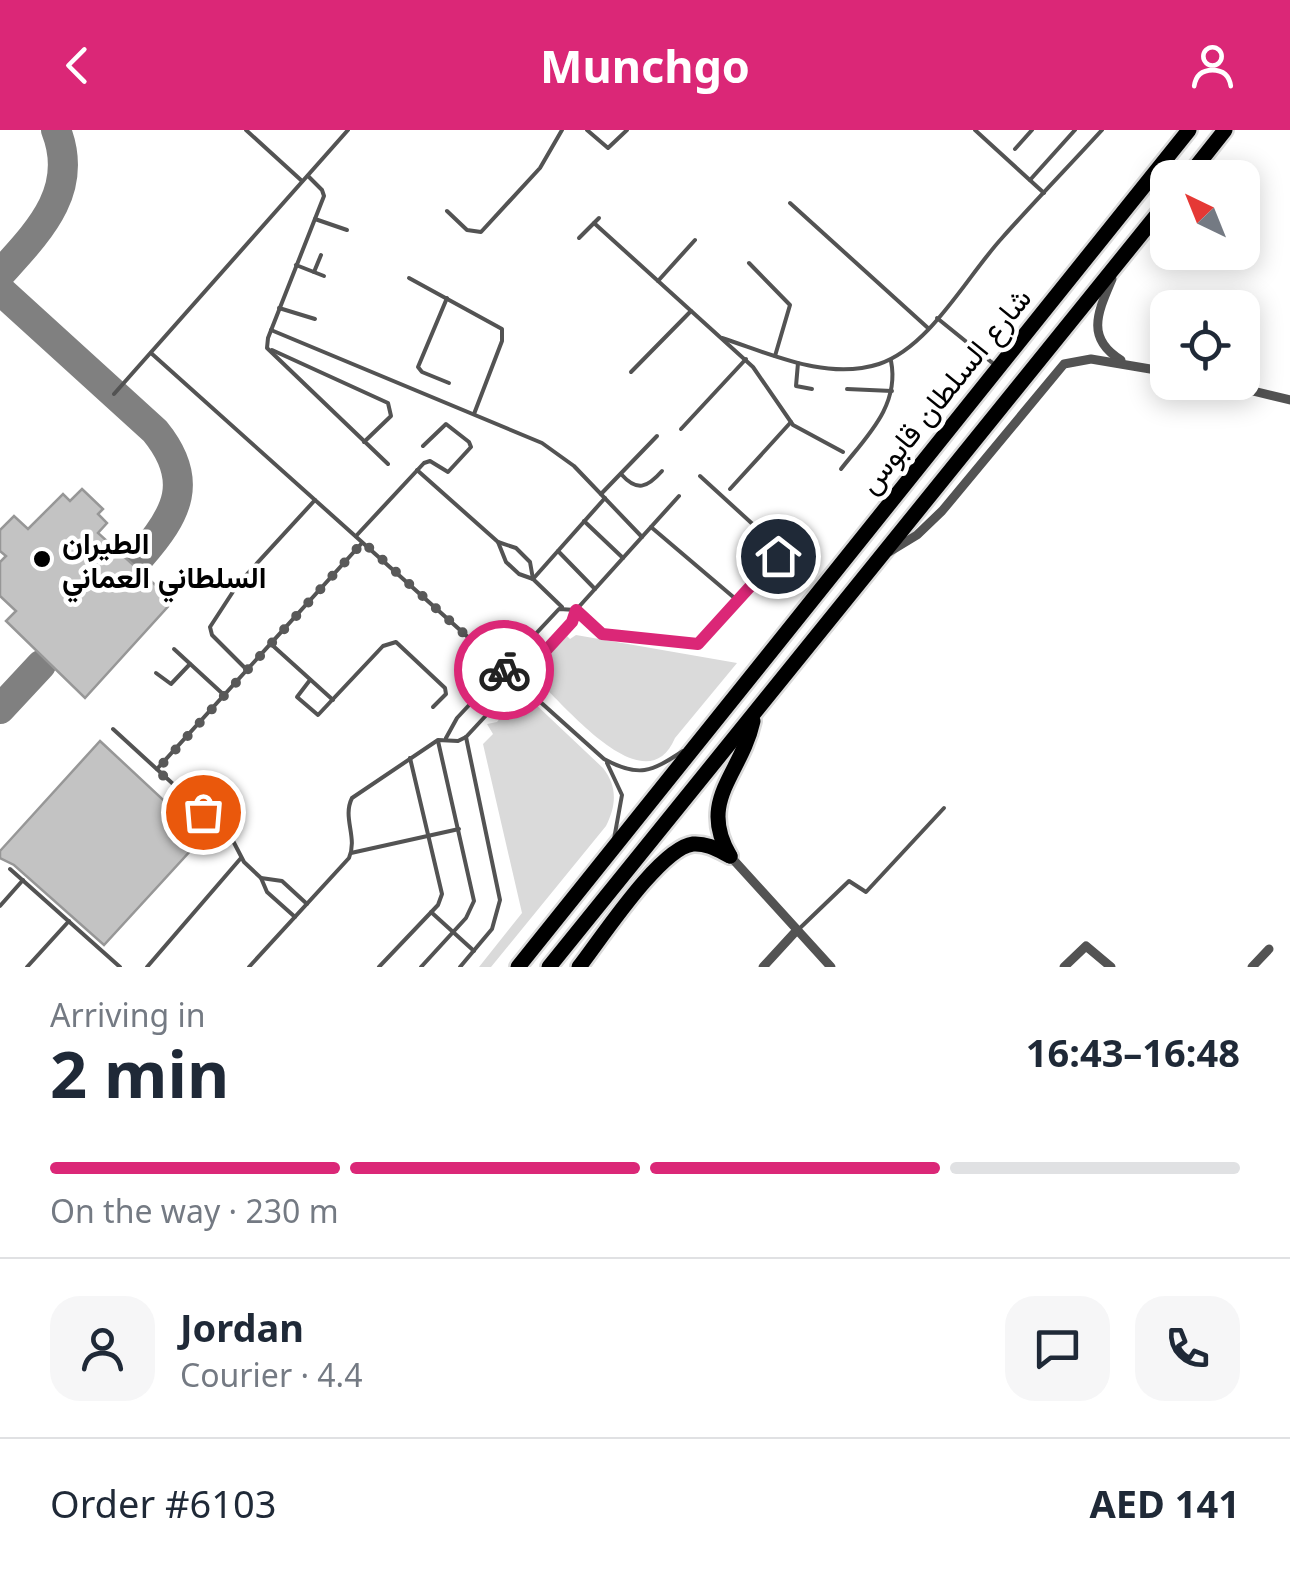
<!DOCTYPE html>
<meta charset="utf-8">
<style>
body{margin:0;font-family:"Noto Sans",Vazirmatn,sans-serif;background:#f6f6f7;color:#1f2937;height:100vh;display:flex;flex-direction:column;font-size:38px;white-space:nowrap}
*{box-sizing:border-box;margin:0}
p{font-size:32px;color:#747a83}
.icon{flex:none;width:55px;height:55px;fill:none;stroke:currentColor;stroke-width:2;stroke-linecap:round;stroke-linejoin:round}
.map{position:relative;height:837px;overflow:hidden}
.drawer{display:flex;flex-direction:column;background:#fff;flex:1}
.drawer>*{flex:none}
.needle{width:65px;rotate:317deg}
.fabs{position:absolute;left:1150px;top:30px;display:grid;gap:20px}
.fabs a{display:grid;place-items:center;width:110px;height:110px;border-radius:20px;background:#fff;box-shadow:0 5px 25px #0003;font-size:50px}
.pin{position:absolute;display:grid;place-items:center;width:85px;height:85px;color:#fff;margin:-42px;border:5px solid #fff;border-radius:50%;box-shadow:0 2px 10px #0007}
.courier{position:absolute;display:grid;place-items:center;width:100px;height:100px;margin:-50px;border:8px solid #db2777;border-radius:50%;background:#fff;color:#222;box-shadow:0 2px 12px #0007}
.headline em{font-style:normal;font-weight:700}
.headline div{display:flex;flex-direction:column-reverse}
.headline{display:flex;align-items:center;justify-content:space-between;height:170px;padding:0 50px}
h1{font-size:65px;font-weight:700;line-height:75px}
.bar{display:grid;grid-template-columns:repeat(4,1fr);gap:15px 10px;align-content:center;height:120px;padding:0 50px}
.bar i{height:12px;border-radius:8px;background:#e0e1e3}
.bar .active{background:#db2777}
.bar p{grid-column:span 4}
.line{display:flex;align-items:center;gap:25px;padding:0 50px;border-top:2px solid #e0e1e3}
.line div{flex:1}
.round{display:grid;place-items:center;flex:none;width:105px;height:105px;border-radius:30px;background:#f6f6f7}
header{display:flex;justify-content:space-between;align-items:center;height:130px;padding:0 50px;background:#db2777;color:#fff;font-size:45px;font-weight:700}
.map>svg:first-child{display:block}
.green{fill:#dadada}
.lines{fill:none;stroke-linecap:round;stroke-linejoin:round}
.taxiway{stroke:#808080;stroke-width:30}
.building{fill:#c3c3c3;stroke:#979797;stroke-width:2.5}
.trunk-casing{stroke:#dbdbdb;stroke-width:20}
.service{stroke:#535353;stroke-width:4}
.minor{stroke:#535353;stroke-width:9}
.trunk{stroke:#000;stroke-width:15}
.done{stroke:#595959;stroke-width:10;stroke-dasharray:0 18}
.route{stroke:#db2777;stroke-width:12}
.poi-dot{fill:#000;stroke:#fff;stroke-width:4}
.labels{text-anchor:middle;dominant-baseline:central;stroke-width:9;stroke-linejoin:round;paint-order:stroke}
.street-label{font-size:30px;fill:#000;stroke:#fff}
.poi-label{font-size:30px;font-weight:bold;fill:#000;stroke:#fff;text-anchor:start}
</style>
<header><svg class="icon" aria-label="back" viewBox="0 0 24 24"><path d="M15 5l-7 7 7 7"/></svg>Munchgo<svg class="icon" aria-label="person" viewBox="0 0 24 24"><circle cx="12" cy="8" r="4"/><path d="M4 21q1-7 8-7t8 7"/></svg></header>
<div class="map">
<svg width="1290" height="837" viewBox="0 0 1290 837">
<rect width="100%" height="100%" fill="#fff"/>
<g class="green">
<path d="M576 505 737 533 675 608C647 674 570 581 543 556 534 536 554 521 567 506L570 509Z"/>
<path d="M515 569 531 570 603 638C618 657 616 676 606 696L491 837H479L522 783 483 614 493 604 487 594 497 592Z"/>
</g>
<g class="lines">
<g class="taxiway">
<path d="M0 144C38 102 80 61 56 0"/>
<path d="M0 160 155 301C195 350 178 384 140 427"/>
<polyline points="0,579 41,535"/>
</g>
</g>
<g class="building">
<polygon points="82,359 103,379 98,384 107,393 98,403 173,471 85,568 6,491 16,481 0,466 0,432 6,426 0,421 0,400 14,386 28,399 63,364 70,371"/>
<polygon points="100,611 203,707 104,815 14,735 0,728 0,721"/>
</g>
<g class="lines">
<defs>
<g id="trunk">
<polyline points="1187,48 1225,0"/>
<path d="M730 726C697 670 741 645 753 591"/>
<polyline points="518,837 1189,0"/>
<polyline points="549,837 1168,71"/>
<path d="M579 837C601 809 660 718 693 714 707 713 718 720 730 726"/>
</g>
</defs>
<use href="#trunk" class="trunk-casing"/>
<g class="service">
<polyline points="246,0 302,51"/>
<polyline points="587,0 608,18 627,0"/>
<polyline points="975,0 1044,63"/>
<polyline points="1015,19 1032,0"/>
<polyline points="308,46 322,60 324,66 268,208 267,218 388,334"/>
<polyline points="1030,50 1075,0"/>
<polyline points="790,73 928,198"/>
<polyline points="447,81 467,100 481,102 540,38 562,0"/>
<polyline points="315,89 347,100"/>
<polyline points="594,93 753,237 793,295 843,322"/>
<polyline points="579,108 599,88"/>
<polyline points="749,133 790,175 775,226"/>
<polyline points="296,135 324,146"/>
<polyline points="314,142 321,125"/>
<polyline points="409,148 502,199 502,211 474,284"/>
<polyline points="658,151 695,110"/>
<polyline points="447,168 418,237 422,242 449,253"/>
<polyline points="279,178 315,189"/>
<polyline points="937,188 995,235"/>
<polyline points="271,200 542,313 574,336 642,407"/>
<path d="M722 208C771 224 827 251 879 234 930 217 967 146 1002 108 1035 71 1069 36 1102 0"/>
<polyline points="272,220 388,273 391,286 364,312"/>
<path d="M151 223 604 629C639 648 651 642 683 621"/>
<polyline points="798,233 796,256 812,259"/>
<polyline points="631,242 691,181"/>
<polyline points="847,259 892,261"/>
<polyline points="114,264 348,0"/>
<polyline points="681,299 746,229"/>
<path d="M841 339C866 307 900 276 891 231"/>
<polyline points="417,340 498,412 516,418 530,432 533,449"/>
<path d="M621 344C637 362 647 358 662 341"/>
<polyline points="730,359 791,292"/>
<polyline points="601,364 657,306"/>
<polyline points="584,391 623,428"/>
<polyline points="651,397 738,471"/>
<polyline points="356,406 424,333 430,331 448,342 471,317 469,312 446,294 423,316"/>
<polyline points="498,412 506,432 519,444 533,449 562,477"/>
<polyline points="558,421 595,459"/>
<polyline points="533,449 605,368"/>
<polyline points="271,514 333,570"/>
<polyline points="174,519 224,565"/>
<polyline points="247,540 212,505 210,497 238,454 315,370"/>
<polyline points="156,543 171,554 190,534"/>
<polyline points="310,550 297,567 318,585 383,516 396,512 445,558 446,564 433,577"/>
<polyline points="113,599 231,707 244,732 261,748 267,762 295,787"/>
<polyline points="446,608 457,588 559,479 576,480 602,504 694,515 704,510 781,420 700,346"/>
<polyline points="607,633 622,665 614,709"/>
<polyline points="157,639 362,413"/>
<polyline points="351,723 459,699"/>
<polyline points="10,739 120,837"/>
<polyline points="261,748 282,751 307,774"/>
<polyline points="0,776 23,750"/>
<polyline points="431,782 474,821"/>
<polyline points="800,798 849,751 866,762 944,678"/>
<polyline points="27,837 69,791"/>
<polyline points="147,837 241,728"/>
<path d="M249 837 349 728C358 707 342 688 352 668L438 610 458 611 466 607 570 495 576 480 679 366"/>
<polyline points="379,837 438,775 442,764 410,628"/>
<polyline points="421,837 466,788 474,771 438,611"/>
<polyline points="460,837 492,799 500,770 466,607"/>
</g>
<g class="minor">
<path d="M1112 149C1098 182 1085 208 1121 230"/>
<polyline points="1216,252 1290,270"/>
<polyline points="889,422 917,405 942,381 1064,234 1091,229 1168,242"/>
<polyline points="730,726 831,837"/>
<polyline points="763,837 797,800"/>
<polyline points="1064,837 1086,816 1111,837"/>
<polyline points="1252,837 1269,819"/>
</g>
<use href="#trunk" class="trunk"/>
</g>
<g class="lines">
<polyline class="done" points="203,682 157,640 363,412 504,540"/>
<polyline class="route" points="504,540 517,552 572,492 576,480 602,504 698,514 778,426"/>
</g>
<circle class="poi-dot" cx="42" cy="429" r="10"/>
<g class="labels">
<g class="street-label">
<text transform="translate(944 260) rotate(-51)">شارع السلطان قابوس</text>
</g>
<g class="poi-label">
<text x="62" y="412">الطيران<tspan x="62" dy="34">السلطاني العماني</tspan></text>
</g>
</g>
</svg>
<div class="fabs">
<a><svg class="needle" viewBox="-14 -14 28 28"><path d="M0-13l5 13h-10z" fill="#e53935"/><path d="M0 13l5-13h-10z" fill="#747a83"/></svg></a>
<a><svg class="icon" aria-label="locate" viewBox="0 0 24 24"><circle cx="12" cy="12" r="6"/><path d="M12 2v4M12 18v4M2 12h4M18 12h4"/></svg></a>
</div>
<div class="pin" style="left:203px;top:682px;background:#ea580c"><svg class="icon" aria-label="bag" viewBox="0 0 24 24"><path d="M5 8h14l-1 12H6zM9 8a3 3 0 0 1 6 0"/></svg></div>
<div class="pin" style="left:778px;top:426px;background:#1f2937"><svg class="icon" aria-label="home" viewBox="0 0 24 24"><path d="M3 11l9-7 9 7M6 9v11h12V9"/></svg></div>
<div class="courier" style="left:504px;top:540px"><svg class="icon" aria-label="bike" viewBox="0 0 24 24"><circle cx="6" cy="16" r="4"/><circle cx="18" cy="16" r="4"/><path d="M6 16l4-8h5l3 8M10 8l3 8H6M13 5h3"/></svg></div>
</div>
<section class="drawer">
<div class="headline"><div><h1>2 min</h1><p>Arriving in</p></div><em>16:43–16:48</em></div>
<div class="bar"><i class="active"></i><i class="active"></i><i class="active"></i><i></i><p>On the way · 230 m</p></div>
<div class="line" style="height:180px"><a class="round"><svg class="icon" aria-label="person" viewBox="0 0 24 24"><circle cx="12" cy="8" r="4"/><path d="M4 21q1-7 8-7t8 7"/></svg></a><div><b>Jordan</b><p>Courier · 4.4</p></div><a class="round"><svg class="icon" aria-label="chat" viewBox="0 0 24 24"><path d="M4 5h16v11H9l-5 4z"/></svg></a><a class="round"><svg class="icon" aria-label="phone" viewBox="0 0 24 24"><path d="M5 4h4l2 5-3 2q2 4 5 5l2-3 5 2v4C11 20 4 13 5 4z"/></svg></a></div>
<div class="line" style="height:130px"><div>Order #6103</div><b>AED 141</b></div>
</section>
